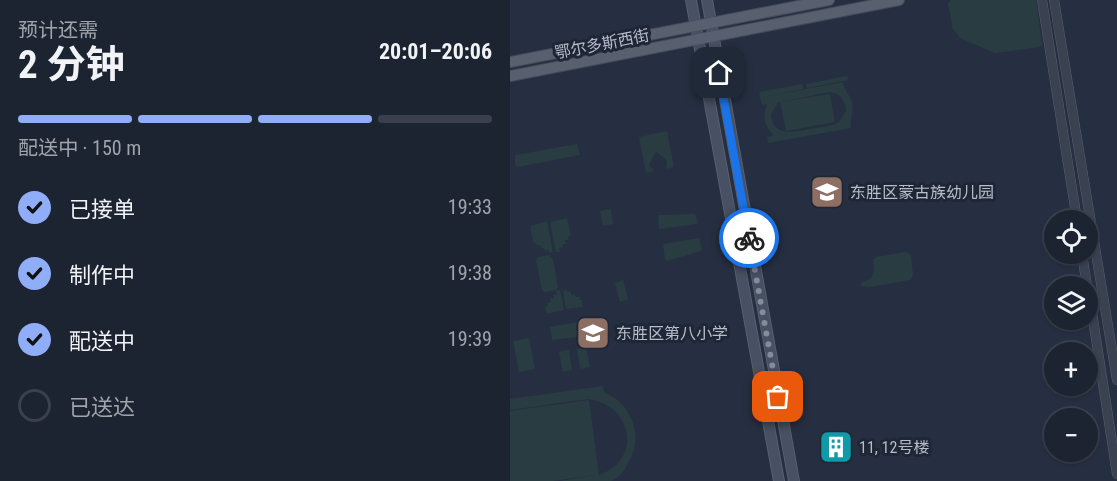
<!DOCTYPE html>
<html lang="zh">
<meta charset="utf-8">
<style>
body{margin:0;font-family:"Roboto Condensed","Noto Sans SC",sans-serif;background:#292f3d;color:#f1f3f6;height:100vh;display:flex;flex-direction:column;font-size:22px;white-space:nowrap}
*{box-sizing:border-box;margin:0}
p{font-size:20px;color:#a0a4ab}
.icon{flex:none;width:33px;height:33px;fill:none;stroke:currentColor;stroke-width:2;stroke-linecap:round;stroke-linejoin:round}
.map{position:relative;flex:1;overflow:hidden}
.side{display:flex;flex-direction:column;background:#1c2331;width:510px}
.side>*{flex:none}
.tools{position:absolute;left:534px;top:210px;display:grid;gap:12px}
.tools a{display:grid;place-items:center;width:54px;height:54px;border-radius:50%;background:#1c2331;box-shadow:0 2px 4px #0004,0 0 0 2px #3a404d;font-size:30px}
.pin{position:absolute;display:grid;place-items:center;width:51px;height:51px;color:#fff;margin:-26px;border-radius:12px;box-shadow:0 3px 9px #0006}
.courier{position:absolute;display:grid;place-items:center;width:60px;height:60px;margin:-30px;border:4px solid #1a73e8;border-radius:50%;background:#fff;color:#222;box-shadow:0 2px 8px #0007}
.summary em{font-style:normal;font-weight:700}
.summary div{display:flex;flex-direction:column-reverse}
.summary{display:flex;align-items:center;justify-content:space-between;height:102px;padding:0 18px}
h1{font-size:39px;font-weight:700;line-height:45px}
.bar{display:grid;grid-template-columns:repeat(4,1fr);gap:9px 6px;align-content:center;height:72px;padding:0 18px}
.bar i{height:8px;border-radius:4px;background:#3a404d}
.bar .current{background:#90adf7}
.bar p{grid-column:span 4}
ol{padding:0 18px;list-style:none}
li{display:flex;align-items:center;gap:18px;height:66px}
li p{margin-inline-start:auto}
li .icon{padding:6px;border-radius:50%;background:#90adf7;color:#111;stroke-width:4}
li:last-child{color:#a0a4ab}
li i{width:33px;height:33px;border:3px solid #3a404d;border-radius:50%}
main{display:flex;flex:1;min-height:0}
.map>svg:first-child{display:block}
.green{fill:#283c42;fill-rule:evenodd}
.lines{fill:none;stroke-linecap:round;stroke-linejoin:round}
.tertiary-casing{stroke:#585f6e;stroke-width:10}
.secondary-casing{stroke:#585f6e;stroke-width:12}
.primary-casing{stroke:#444a5a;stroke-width:12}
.tertiary{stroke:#3a4150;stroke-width:9}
.secondary{stroke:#485063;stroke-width:10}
.primary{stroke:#586070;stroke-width:10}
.done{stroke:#848b9b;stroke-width:6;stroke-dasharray:0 10.8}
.route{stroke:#1a73e8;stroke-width:8}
.labels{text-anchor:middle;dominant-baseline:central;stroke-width:6;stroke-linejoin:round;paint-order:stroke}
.street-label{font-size:16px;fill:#b7bdcb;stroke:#1f2636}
.poi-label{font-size:16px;fill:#b7bdcb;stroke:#1f2636;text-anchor:start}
</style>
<main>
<section class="side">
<div class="summary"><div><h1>2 分钟</h1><p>预计还需</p></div><em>20:01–20:06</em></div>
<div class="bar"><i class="current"></i><i class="current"></i><i class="current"></i><i></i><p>配送中 · 150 m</p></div>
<ol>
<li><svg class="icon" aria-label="check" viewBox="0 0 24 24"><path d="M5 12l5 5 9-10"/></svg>已接单<p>19:33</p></li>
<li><svg class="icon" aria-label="check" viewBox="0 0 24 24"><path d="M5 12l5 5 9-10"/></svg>制作中<p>19:38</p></li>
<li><svg class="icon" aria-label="check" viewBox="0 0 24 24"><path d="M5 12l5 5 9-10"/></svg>配送中<p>19:39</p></li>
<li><i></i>已送达</li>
</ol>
</section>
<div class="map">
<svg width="607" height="481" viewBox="0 0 607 481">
<rect width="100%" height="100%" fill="#262f41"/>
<g class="green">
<polygon points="441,0 526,0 532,44 530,47 485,53 450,38 443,29 438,4"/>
<polygon points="337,76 338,80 297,88 296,84"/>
<path d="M333 82C334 91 341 95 342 104 344 114 339 119 341 128L258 143 257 137 264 135C254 126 252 116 257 104L252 105 249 92 292 84 293 89 254 97ZM319 92C329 93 336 100 336 111L329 122C320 127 309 127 300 129 284 132 262 137 261 114L268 103Z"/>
<polygon points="320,94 325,122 276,131 270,102"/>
<polygon points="157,131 164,167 156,169 157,161 146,151 139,165 144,171 136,173 129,137"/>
<polygon points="67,144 70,155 7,167 5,165 5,155"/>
<polygon points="101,209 103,224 93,226 90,211"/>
<polygon points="185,214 188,223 186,224 149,229 148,215"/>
<polygon points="57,218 61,235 58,237 59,240 55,240 56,244 52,244 53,247 49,248 50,252 46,252 40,222"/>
<polygon points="37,221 43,252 39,253 39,250 35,251 34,248 31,248 30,245 27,245 26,243 23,242 20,226"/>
<polygon points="189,238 192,249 191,251 157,261 155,260 153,244"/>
<polygon points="396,252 401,255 403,276 400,280 359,287 350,286 352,282 361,279 364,270 363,260 366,257"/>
<polygon points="39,255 43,259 48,287 47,290 34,292 32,290 26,260 28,257"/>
<polygon points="113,280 118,299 110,302 105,283"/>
<polygon points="57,289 57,292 61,292 61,295 65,294 66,297 69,297 70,300 72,300 73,307 56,309 53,291"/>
<polygon points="50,290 54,310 37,314 35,307 38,306 37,303 41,302 40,299 44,298 43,295 47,294 46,291"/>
<polygon points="73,321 77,334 76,336 42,340 40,327"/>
<polygon points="19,338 25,369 9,372 3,341"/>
<polygon points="76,347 80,367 70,369 67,349"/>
<polygon points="59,350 62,370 53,372 49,352"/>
<path d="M93 386 94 392C123 405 135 438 117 465 114 471 108 479 101 481 91 481 62 481 50 481L85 475 43 481H0V411L79 400 89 475C133 460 123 405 78 399L0 410V399Z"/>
</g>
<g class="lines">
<defs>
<g id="tertiary">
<polyline points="532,0 567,220"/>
<polyline points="544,0 607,380"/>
<polyline points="572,254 577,286"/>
<polyline points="578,287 607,474"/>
</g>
<g id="secondary">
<polyline points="181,0 269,481"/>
<polyline points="197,0 284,481"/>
</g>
<g id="primary">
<polyline points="0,62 319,0"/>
<polyline points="0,76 389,0"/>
</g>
</defs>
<use href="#tertiary" class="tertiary-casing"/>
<use href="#secondary" class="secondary-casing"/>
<use href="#primary" class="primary-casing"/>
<use href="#tertiary" class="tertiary"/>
<use href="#secondary" class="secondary"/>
<use href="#primary" class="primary"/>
</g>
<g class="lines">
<polyline class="done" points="239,238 268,397"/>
<polyline class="route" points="209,73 239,238"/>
</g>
<defs>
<symbol id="school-square" viewBox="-11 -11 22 22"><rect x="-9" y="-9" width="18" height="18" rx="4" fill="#8d6e63" stroke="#1f2636"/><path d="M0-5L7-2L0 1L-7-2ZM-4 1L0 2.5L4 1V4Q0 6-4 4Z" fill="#fff"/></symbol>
<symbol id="building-square" viewBox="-11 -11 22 22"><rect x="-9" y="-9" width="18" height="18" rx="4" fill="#0f9aa8" stroke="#1f2636"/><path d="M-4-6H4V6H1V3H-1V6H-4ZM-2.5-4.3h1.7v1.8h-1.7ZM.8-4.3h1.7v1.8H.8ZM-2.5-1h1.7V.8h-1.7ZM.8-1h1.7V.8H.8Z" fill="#fff"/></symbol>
</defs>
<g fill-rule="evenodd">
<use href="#school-square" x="298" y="173" width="38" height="38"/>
<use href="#school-square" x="64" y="314" width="38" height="38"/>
<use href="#building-square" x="307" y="428" width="38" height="38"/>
</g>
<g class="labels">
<g class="street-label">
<text transform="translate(92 44) rotate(-11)">鄂尔多斯西街</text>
</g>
<g class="poi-label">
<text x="340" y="192">东胜区蒙古族幼儿园</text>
<text x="106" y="333">东胜区第八小学</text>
<text x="349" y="447">11, 12号楼</text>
</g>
</g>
</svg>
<div class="tools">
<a><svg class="icon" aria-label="locate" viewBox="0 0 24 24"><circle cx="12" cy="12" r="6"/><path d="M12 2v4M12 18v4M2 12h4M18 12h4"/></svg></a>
<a><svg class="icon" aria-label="layers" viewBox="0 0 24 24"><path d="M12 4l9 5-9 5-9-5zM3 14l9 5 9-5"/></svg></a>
<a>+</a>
<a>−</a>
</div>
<div class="pin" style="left:268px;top:397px;background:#ea580c"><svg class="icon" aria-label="bag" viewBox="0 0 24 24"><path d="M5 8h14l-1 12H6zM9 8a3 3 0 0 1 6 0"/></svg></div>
<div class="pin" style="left:209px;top:73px;background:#1f2937"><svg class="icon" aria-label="home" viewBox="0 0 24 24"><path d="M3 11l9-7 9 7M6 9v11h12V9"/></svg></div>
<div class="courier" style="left:239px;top:238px"><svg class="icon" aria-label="bike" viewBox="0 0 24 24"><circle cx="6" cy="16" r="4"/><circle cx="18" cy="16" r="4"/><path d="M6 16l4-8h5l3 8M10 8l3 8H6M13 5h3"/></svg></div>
</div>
</main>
